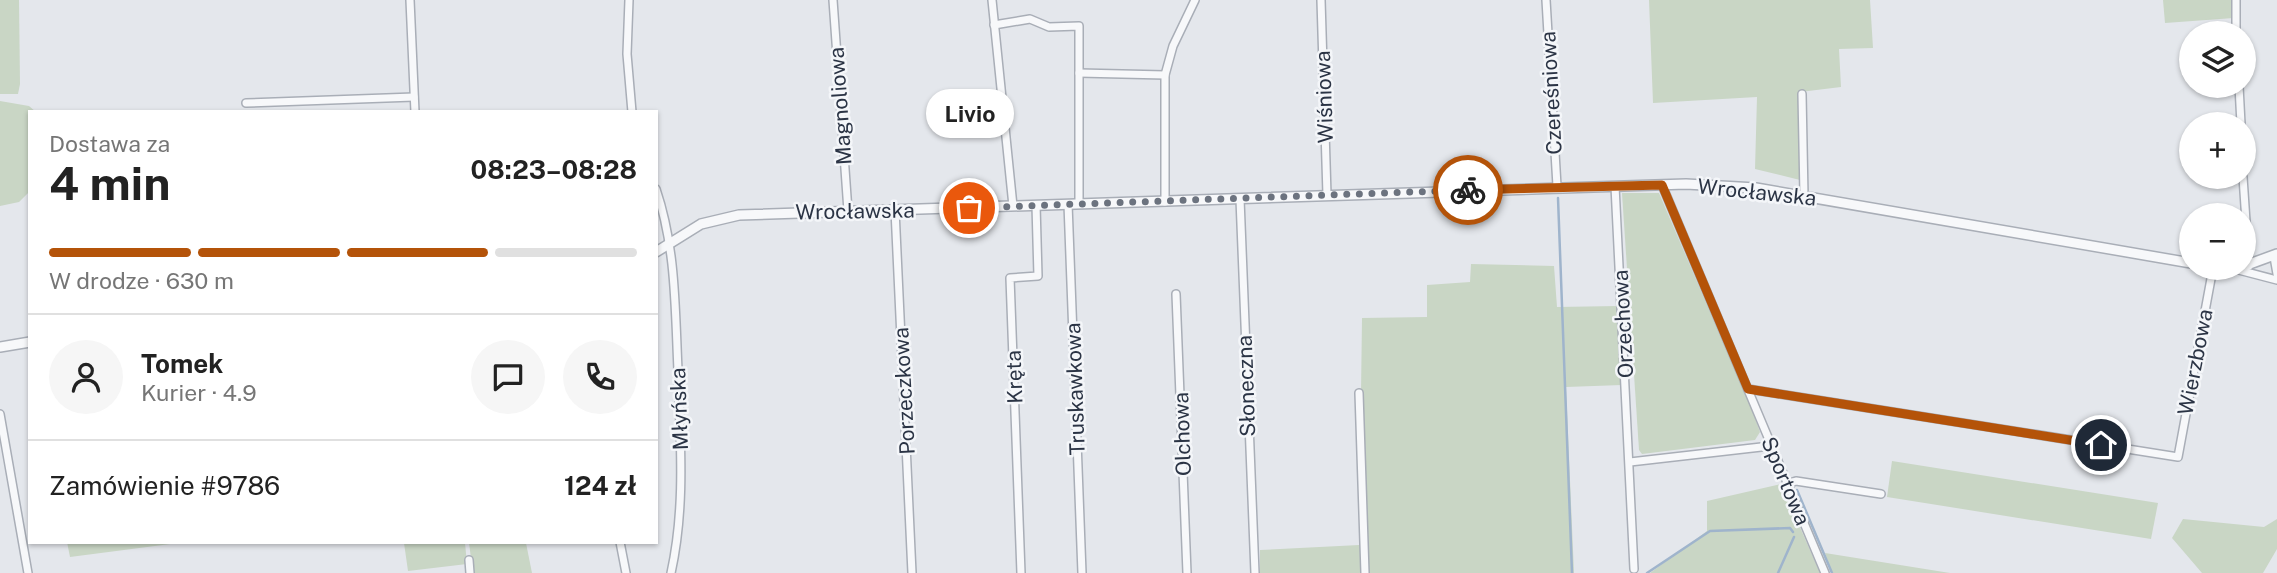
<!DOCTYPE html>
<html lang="pl">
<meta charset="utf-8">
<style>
body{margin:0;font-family:"Public Sans",sans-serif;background:#f6f6f6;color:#222;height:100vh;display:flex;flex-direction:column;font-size:26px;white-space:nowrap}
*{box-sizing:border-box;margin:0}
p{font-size:23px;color:#767676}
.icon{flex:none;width:38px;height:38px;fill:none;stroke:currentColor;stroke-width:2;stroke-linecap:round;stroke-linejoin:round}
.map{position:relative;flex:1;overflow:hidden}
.panel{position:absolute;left:28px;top:110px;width:630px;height:434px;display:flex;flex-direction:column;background:#fff;border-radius:0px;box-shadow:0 2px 5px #0004}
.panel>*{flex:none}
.buttons{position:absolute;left:2179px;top:21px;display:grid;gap:14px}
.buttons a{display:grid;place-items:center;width:77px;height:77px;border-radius:50%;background:#fff;box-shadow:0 2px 5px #0004;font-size:35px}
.pin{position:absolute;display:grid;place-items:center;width:60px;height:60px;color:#fff;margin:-30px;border:4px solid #fff;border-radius:50%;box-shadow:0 2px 7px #0007}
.courier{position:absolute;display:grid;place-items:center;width:70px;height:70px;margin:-35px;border:5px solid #b45309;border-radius:50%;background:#fff;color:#222;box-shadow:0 2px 9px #0007}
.bubble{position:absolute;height:49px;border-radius:24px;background:#fff;box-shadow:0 2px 5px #0004;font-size:23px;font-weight:700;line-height:49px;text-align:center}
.overview em{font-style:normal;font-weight:700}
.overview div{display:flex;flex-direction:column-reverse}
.overview{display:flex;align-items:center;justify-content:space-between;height:119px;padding:0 21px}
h1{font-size:46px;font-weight:700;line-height:52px}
.bar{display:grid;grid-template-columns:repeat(4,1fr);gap:10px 7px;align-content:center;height:84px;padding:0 21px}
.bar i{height:9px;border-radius:5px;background:#e0e0e0}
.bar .selected{background:#b45309}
.bar p{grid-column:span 4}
.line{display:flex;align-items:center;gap:18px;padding:0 21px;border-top:2px solid #e0e0e0}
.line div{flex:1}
.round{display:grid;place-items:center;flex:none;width:74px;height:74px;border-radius:37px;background:#f6f6f6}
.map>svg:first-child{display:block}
.green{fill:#c9d6c5}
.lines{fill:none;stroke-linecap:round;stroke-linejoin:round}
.stream{stroke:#9fb4cc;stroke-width:2.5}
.minor-casing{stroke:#a9aeb7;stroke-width:10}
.tertiary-casing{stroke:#a9aeb7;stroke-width:12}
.minor{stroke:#f7f8fa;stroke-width:7}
.tertiary{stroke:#f7f8fa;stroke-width:9}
.done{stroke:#6c737f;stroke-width:7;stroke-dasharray:0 12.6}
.route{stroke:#b45309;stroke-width:9}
.labels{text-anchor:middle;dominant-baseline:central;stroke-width:5;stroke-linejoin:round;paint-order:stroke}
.street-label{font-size:21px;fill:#2b3445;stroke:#f4f6f9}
</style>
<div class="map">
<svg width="2277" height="573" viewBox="0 0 2277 573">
<rect width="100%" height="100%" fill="#e4e7ec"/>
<g class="green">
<polygon points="0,0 19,0 20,84 18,94 0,94"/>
<polygon points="1649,0 1870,0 1873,48 1839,49 1841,87 1800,92 1800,180 1755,169 1757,97 1653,103"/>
<polygon points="2163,0 2234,0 2234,18 2165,23"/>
<polygon points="0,101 29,106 36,112 30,112 30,191 19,202 0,206"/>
<polygon points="1622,193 1659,193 1752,410 1760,432 1755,440 1642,454 1639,450"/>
<polygon points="1471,264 1554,266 1557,307 1618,306 1622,385 1566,387 1574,573 1260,573 1260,550 1359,545 1362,318 1427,317 1427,285 1470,282"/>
<polygon points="1892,461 2158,503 2151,539 1887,497"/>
<polygon points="1781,484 1820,573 1650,573 1707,531 1707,501"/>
<polygon points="2183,519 2264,527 2277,519 2277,549 2263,573 2202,573 2172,538"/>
<polygon points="67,542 178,542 178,543 70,557"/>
<polygon points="404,543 465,543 467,564 408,571"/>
<polygon points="469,543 526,543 532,573 473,573"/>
<polygon points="1825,553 1950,573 1832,573"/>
</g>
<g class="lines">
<g class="stream">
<polyline points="1558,198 1572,573"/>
<polyline points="1797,490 1832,573"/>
<polyline points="1647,573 1710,531 1790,528 1793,532"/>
<polyline points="1778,573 1794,537"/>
</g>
<defs>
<g id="minor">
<polyline points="410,0 415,112"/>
<polyline points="629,0 627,54 632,112"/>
<polyline points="833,0 848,211"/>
<polyline points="992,0 1013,206"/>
<polyline points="1321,0 1327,195"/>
<polyline points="1546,0 1557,186"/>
<polyline points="994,25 1030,19 1049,27 1079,26 1079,204"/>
<polyline points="2236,33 2236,0"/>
<polyline points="1079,73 1165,75"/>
<polyline points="2239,86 2241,124"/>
<polyline points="1802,94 1804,196"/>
<polyline points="246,103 414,97"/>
<polyline points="2243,177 2249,266"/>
<polyline points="1662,185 1825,573"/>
<polyline points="1615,186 1634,569"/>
<path d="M656 189C676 248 675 308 678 370 680 439 686 505 671 573"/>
<polyline points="1240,199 1255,573"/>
<polyline points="1165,202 1165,75 1173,46 1195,0"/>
<polyline points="1068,204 1082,573"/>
<polyline points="895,210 912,573"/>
<polyline points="2274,257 2277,274"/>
<polyline points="2231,268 2277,280"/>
<polyline points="1176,294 1187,573"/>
<polyline points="1748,389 2178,457 2213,268"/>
<polyline points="1359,393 1365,573"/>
<polyline points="0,414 28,573"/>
<polyline points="1630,462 1770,446"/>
<polyline points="1787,484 1796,481 1881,494"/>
<polyline points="620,542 626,573"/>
<polyline points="469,560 470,573"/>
<polyline points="1021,573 1010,278 1038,276 1036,205"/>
</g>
<g id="tertiary">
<polyline points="656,252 701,224 739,215 1686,184 1756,188 2191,263"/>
<polyline points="2244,266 2277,254"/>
<polyline points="0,347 30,342"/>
</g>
</defs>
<use href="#minor" class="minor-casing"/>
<use href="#tertiary" class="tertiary-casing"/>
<use href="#minor" class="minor"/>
<use href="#tertiary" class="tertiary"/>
</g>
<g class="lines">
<polyline class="done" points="969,208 1468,190"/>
<polyline class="route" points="1468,190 1662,185 1748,389 2101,445"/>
</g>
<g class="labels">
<g class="street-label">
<text transform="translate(1551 93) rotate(-93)">Czereśniowa</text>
<text transform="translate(1324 97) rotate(-92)">Wiśniowa</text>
<text transform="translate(840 106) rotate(-94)">Magnoliowa</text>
<text transform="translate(1757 192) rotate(6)">Wrocławska</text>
<text transform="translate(855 211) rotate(-1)">Wrocławska</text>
<text transform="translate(1623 324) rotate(-93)">Orzechowa</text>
<text transform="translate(2195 362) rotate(-79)">Wierzbowa</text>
<text transform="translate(1014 377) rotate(-92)">Kręta</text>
<text transform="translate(1246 386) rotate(-92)">Słoneczna</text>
<text transform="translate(1075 389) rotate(-92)">Truskawkowa</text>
<text transform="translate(904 391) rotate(-93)">Porzeczkowa</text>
<text transform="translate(679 409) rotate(-92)">Młyńska</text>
<text transform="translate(1182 434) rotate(-92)">Olchowa</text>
<text transform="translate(1786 481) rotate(67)">Sportowa</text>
</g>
</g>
</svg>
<div class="buttons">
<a><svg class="icon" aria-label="layers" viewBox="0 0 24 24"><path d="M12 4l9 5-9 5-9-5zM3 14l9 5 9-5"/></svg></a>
<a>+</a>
<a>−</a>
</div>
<div class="pin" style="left:969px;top:208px;background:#ea580c"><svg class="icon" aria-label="bag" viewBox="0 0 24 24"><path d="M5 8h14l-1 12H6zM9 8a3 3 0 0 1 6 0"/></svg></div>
<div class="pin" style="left:2101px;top:445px;background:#1f2937"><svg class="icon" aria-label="home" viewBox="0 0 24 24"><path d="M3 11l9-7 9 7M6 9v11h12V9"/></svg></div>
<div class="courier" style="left:1468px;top:190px"><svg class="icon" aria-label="bike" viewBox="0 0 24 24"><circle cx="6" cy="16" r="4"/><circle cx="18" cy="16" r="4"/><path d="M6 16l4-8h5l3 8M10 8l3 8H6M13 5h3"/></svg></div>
<div class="bubble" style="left:926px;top:89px;width:88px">Livio</div>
<section class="panel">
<div class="overview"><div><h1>4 min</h1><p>Dostawa za</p></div><em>08:23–08:28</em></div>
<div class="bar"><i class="selected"></i><i class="selected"></i><i class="selected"></i><i></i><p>W drodze · 630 m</p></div>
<div class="line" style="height:126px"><a class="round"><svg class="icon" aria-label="person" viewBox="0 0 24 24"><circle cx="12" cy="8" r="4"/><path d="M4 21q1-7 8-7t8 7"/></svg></a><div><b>Tomek</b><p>Kurier · 4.9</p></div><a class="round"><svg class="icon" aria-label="chat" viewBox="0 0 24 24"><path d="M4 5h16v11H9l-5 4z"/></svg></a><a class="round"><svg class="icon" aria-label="phone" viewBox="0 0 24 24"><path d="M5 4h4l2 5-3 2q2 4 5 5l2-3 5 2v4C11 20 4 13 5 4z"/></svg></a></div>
<div class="line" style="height:91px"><div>Zamówienie #9786</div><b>124 zł</b></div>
</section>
</div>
